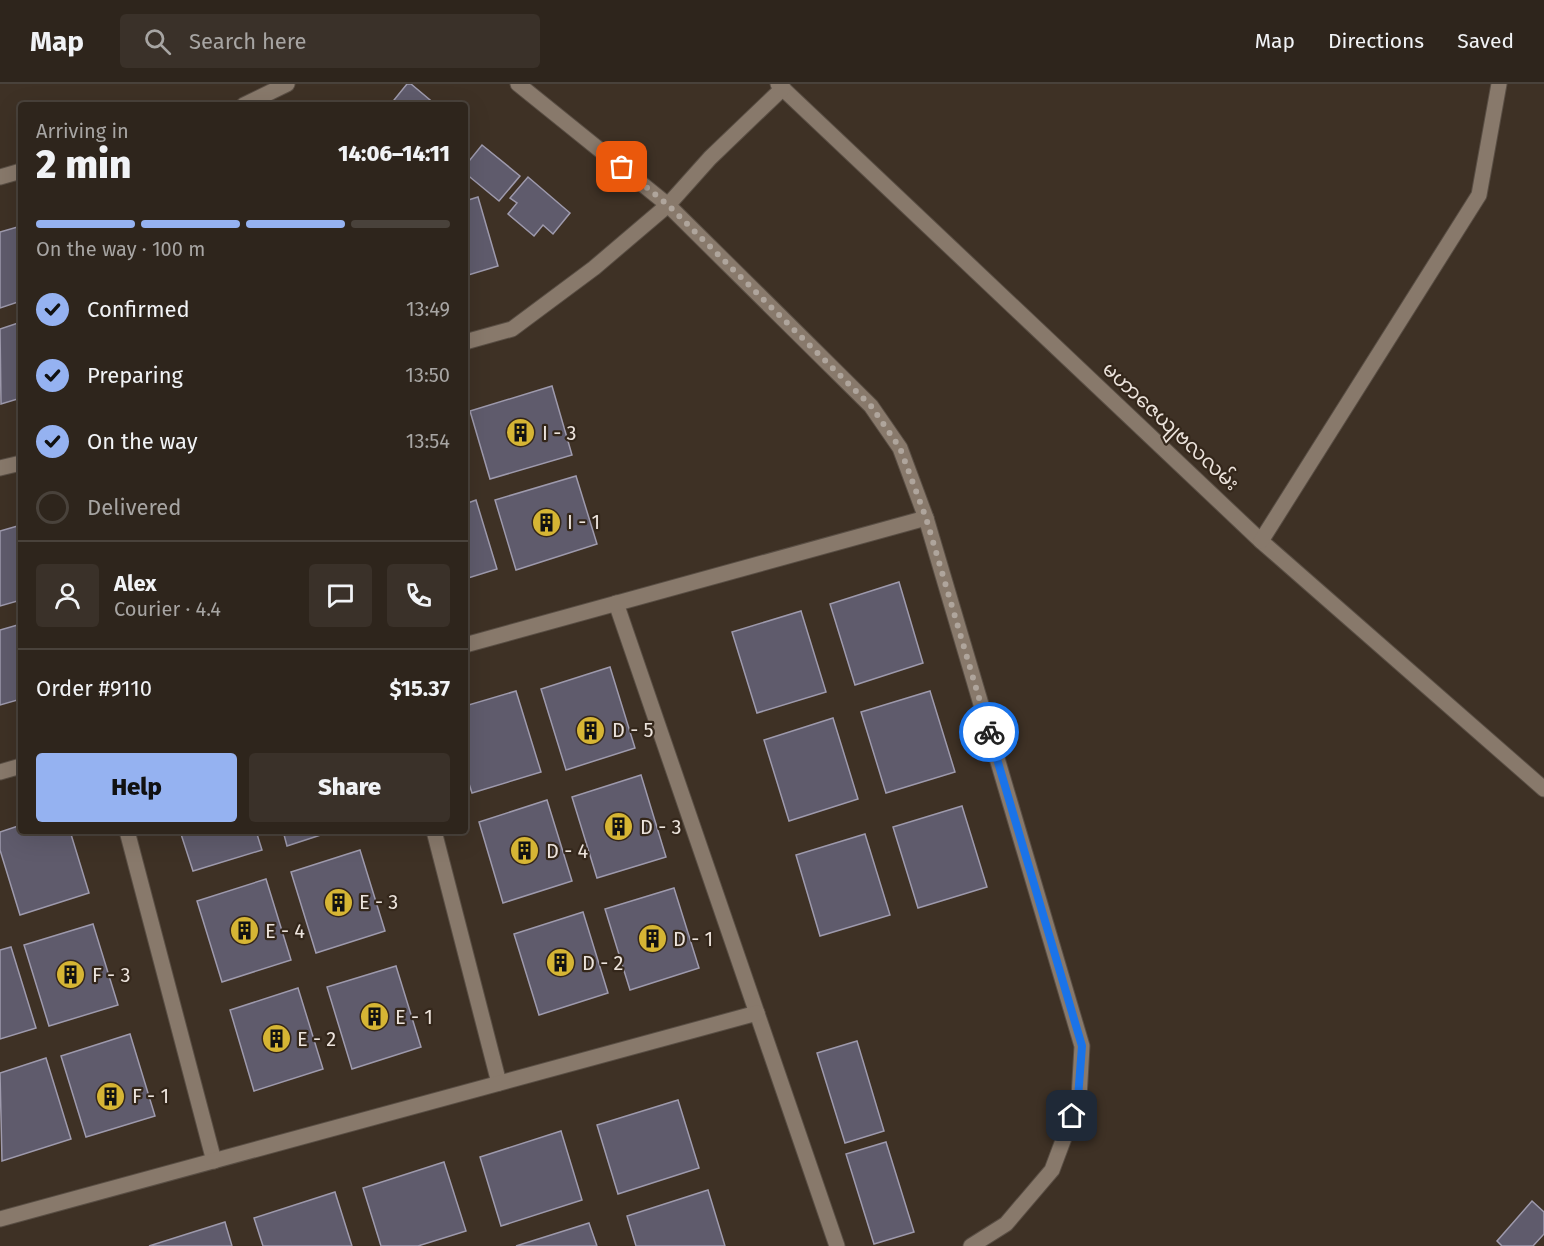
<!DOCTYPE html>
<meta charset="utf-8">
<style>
body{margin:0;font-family:"Fira Sans","Noto Sans Myanmar",sans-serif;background:#3a3129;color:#f1f3f6;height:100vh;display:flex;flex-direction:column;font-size:22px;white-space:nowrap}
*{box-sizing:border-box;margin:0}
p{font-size:20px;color:#a7a5a3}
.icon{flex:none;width:33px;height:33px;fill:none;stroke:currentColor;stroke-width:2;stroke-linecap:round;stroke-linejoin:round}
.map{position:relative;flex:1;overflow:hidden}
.drawer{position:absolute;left:18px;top:18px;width:450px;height:732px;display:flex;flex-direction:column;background:#2e251c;border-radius:6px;box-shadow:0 6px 24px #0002,0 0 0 2px #49423b}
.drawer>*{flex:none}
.pin{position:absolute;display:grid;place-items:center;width:51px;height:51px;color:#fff;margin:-26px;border-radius:12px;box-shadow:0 3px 9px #0006}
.courier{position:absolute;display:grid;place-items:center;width:60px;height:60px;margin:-30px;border:4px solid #1a73e8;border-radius:50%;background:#fff;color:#222;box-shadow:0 2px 8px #0007}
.overview em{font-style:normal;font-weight:800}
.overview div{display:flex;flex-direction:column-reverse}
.overview{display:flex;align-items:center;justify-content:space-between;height:102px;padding:0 18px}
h1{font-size:39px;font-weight:800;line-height:45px}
.bar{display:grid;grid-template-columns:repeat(4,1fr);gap:9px 6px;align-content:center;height:72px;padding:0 18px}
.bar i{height:8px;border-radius:4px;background:#49423b}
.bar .active{background:#95b2f1}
.bar p{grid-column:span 4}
.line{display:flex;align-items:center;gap:15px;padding:0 18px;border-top:2px solid #49423b}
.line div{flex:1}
.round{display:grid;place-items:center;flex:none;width:63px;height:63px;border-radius:6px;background:#3a3129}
ol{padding:0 18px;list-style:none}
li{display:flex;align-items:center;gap:18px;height:66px}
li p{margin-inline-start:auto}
li .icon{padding:6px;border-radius:50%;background:#95b2f1;color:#111;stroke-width:4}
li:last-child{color:#a7a5a3}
li i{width:33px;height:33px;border:3px solid #49423b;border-radius:50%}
.primary-button{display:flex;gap:12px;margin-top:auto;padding:12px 18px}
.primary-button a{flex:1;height:69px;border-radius:6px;background:#95b2f1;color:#111;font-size:24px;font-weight:800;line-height:69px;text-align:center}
.primary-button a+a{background:#3a3129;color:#f1f3f6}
header{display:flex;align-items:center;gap:36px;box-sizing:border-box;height:84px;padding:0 30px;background:#2e251c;border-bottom:2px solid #49423b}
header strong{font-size:28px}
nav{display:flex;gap:33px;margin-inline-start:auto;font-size:21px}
.search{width:420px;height:54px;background:#3a3129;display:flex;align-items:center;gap:15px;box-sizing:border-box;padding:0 21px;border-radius:6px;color:#a7a5a3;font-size:22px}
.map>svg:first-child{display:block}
.building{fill:#5f5b6c;stroke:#9e9aad;stroke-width:1.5}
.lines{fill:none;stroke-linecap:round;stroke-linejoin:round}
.minor-casing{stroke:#594e44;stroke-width:17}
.minor{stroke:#88796b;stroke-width:15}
.done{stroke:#afa59c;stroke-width:6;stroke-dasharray:0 10.8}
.route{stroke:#1a73e8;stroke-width:8}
.labels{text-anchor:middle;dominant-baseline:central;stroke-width:4.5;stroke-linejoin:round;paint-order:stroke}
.street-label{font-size:20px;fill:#ece3dc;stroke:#34271b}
.poi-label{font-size:20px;fill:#ece3dc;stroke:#34271b;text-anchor:start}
</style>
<header>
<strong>Map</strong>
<div class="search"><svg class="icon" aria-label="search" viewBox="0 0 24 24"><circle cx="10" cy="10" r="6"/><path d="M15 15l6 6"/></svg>Search here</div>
<nav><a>Map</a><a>Directions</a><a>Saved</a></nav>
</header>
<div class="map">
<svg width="1544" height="1162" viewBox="0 0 1544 1162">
<rect width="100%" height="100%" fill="#3e3125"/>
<g class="building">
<polygon points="407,0 411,0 436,21 390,21"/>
<polygon points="482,61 520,92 499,117 465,89 465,82"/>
<polygon points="528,93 570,129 553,150 543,141 534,152 508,130 517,119 510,114"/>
<polygon points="478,113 498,182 465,192 465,117"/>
<polygon points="21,142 21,217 0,224 0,148"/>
<polygon points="21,238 21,314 1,320 0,245"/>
<polygon points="552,302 572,371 490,395 470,327"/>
<polygon points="576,392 597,460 516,486 495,416"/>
<polygon points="476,416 497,485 465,495 465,420"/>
<polygon points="21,441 21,516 0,522 0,447"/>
<polygon points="899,498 923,579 855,601 830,520"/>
<polygon points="801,527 826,608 757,629 732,548"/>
<polygon points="21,540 21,615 0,621 0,546"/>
<polygon points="610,583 635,664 566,686 541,605"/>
<polygon points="516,607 541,688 472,709 465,687 465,622"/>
<polygon points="930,607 955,688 886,709 861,628"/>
<polygon points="833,634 858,715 789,737 764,656"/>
<polygon points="641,691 666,773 597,794 572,713"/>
<polygon points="547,716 572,797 503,819 479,738"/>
<polygon points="962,722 987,803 918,824 893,743"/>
<polygon points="21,741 21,747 70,747 89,809 20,831 0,766 0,748"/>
<polygon points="180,747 256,747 262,766 193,787"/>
<polygon points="283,747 333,747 287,762"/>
<polygon points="865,750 890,831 820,852 796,771"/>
<polygon points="360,766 385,847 316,869 291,788"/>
<polygon points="266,795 291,876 222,898 197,817"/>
<polygon points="674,804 699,884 630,906 605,825"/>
<polygon points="583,828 608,909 539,931 514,850"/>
<polygon points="93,840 118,921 49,942 24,861"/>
<polygon points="11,863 36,944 0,955 0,866"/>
<polygon points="396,882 421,963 352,985 327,903"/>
<polygon points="298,904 323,985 254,1007 230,926"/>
<polygon points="130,950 155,1032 86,1053 61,972"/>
<polygon points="857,957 884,1047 845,1059 817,969"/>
<polygon points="46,974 71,1055 2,1077 0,989"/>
<polygon points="678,1016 699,1084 618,1110 597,1041"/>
<polygon points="561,1047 582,1116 501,1142 480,1073"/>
<polygon points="886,1058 914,1148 874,1160 846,1070"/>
<polygon points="444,1078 466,1147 418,1162 381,1162 363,1104"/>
<polygon points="708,1106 725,1162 636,1162 627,1132"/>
<polygon points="335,1108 352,1162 263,1162 254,1134"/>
<polygon points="1532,1117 1544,1128 1544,1150 1533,1162 1502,1162 1497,1157"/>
<polygon points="225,1138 232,1162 149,1162"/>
<polygon points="589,1139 597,1162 516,1162"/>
</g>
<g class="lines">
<defs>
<g id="minor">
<polyline points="518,0 668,121 871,322 900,364 926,434 1082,962 1079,1014 1052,1086 1006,1140 971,1162"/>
<polyline points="778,0 1261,457 1544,705"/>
<polyline points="244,21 287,0"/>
<polyline points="0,93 21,87"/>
<polyline points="465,258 512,245 594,184 668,121 710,74 783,4"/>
<polyline points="0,384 21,379"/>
<polyline points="1261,457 1479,111 1499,0"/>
<polyline points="616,519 837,1162"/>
<polyline points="465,561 926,434"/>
<polyline points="0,688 21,682"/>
<polyline points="127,747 214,1077"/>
<polyline points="434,747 499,999"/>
<polyline points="0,1135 757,929"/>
</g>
</defs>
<use href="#minor" class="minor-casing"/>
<use href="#minor" class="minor"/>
</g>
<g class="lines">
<polyline class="done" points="622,83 668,121 871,322 900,364 926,434 989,648"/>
<polyline class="route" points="989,648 1082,962 1078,1014 1072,1032"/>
</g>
<defs>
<symbol id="building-disc" viewBox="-11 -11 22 22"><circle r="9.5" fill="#d6b534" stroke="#34271b"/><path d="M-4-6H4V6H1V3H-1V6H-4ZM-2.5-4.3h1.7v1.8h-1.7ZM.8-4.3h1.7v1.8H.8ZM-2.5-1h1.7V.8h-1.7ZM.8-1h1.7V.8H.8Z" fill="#111"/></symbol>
</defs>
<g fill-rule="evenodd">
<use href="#building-disc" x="504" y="332" width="33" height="33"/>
<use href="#building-disc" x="530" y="422" width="33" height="33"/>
<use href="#building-disc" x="574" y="630" width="33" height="33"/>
<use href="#building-disc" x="602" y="726" width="33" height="33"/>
<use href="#building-disc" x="508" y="750" width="33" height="33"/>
<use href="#building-disc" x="322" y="802" width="33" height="33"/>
<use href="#building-disc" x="228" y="830" width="33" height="33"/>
<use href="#building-disc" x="636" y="838" width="33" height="33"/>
<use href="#building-disc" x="544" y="862" width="33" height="33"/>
<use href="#building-disc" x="54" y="874" width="33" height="33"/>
<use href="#building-disc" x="358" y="916" width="33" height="33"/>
<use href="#building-disc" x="260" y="938" width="33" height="33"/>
<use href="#building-disc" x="94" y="996" width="33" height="33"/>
</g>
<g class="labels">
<g class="street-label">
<text transform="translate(1171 342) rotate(43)">မဟာဇေယျဗလလမ်း</text>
</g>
<g class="poi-label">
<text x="542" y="349">I - 3</text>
<text x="567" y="438">I - 1</text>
<text x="612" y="646">D - 5</text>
<text x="640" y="743">D - 3</text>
<text x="546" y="767">D - 4</text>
<text x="359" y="818">E - 3</text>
<text x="265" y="847">E - 4</text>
<text x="673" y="855">D - 1</text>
<text x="582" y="879">D - 2</text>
<text x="92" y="891">F - 3</text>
<text x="395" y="933">E - 1</text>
<text x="297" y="955">E - 2</text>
<text x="132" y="1012">F - 1</text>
</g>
</g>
</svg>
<div class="pin" style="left:622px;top:83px;background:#ea580c"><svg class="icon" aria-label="bag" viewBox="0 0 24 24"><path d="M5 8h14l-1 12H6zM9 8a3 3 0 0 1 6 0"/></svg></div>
<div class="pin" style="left:1072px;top:1032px;background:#1f2937"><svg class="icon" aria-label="home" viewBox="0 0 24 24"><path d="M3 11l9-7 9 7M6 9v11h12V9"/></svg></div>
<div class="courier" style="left:989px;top:648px"><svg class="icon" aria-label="bike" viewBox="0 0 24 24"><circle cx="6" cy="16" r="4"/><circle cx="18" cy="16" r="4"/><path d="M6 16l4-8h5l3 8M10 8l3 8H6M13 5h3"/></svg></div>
<section class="drawer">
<div class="overview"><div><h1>2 min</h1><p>Arriving in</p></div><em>14:06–14:11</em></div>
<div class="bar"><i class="active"></i><i class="active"></i><i class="active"></i><i></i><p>On the way · 100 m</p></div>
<ol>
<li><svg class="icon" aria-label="check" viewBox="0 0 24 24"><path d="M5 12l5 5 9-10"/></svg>Confirmed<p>13:49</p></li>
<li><svg class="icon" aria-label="check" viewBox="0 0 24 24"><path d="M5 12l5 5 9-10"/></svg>Preparing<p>13:50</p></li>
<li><svg class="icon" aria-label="check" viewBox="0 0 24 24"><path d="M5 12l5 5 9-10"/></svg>On the way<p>13:54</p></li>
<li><i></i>Delivered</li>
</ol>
<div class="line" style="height:108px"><a class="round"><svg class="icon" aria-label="person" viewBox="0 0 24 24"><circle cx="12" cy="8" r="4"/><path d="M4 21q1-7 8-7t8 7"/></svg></a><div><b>Alex</b><p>Courier · 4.4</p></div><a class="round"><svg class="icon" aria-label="chat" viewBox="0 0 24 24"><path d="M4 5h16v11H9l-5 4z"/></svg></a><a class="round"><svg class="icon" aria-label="phone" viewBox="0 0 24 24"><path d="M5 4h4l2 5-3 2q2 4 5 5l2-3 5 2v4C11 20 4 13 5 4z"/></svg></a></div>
<div class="line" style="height:78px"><div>Order #9110</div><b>$15.37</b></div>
<div class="primary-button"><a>Help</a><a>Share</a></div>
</section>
</div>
